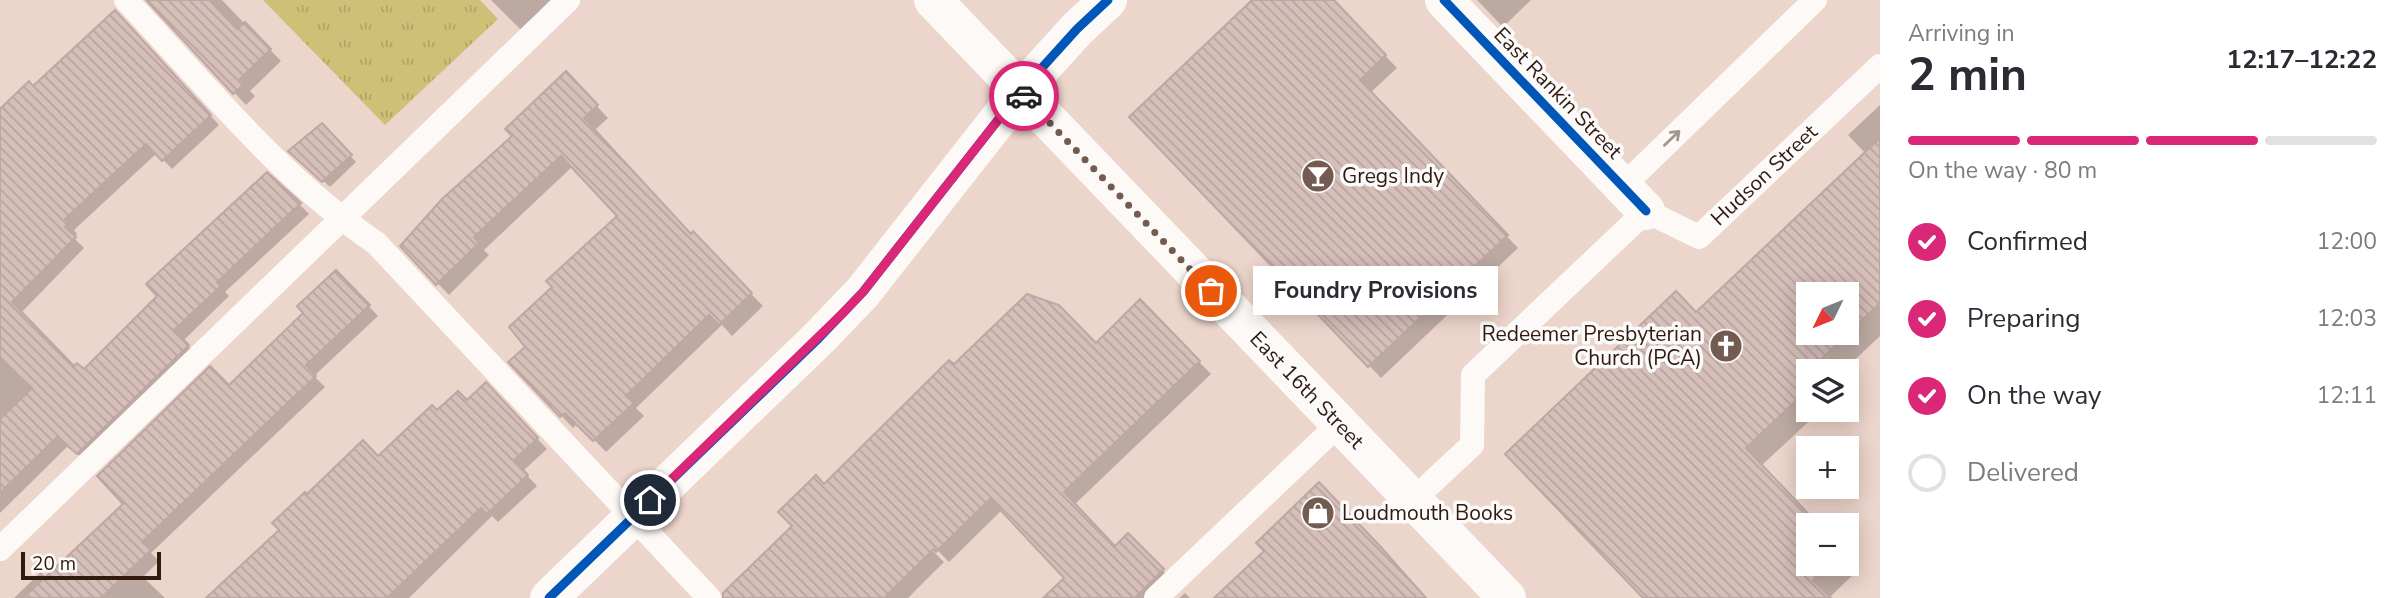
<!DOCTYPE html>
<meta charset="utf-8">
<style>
body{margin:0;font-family:"Nunito Sans",sans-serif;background:#f2f2f3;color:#2b2b33;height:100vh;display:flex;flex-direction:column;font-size:26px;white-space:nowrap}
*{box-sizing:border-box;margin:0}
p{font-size:23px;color:#7c7c81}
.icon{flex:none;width:38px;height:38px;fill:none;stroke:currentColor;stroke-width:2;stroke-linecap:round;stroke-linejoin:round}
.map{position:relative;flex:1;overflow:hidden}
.side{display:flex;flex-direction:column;background:#fff;width:525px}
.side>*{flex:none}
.needle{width:46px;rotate:227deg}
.buttons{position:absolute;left:1796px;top:282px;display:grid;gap:14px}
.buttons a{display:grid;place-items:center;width:63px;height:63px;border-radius:0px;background:#fff;box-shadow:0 4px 18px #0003;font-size:35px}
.scale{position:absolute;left:21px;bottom:18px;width:140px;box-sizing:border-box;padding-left:7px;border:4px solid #321a0f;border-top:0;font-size:19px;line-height:24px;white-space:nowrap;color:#321a0f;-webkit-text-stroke:5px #fbfbfb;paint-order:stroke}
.pin{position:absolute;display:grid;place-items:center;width:60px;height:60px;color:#fff;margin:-30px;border:4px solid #fff;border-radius:50%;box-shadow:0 2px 7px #0007}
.courier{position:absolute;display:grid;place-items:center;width:70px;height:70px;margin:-35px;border:5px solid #db2777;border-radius:50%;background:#fff;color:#222;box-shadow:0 2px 9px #0007}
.bubble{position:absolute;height:49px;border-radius:0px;background:#fff;box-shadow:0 4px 18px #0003;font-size:23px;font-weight:700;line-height:49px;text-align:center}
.headline em{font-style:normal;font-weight:700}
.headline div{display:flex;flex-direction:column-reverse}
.headline{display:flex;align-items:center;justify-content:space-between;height:119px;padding:0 28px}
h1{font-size:46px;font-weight:700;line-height:52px}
.bar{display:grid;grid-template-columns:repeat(4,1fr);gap:10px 7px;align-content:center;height:84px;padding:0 28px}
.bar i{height:9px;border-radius:5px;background:#e1e1e2}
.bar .selected{background:#db2777}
.bar p{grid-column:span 4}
ol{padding:0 28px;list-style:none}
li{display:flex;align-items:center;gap:21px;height:77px}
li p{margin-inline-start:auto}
li .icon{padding:7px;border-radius:50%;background:#db2777;color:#fff;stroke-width:4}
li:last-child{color:#7c7c81}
li i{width:38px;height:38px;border:4px solid #e1e1e2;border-radius:50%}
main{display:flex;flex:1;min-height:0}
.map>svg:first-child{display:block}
.grass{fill:url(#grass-tufts)}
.shadow{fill:#0003;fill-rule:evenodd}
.building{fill:url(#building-back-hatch);stroke:#bea7a2;stroke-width:2;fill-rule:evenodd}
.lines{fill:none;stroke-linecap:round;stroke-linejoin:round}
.service{stroke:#fcf9f7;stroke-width:24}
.minor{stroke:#fcf9f7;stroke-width:38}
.secondary{stroke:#fcf9f7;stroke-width:38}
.cycleway-casing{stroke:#fbfbfb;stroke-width:13}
.cycleway{stroke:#0057b8;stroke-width:9}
.oneway{stroke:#a1958f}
.done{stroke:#735b51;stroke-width:7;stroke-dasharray:0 12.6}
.route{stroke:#db2777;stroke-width:9}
.labels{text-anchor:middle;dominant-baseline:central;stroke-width:7;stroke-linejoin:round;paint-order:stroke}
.street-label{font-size:21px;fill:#321a0f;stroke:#fbfbfb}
.poi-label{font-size:21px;fill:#321a0f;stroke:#fbfbfb;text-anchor:start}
</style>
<main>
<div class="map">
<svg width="1880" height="598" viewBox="0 0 1880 598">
<defs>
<pattern id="grass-tufts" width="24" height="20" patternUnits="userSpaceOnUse" patternTransform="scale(1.75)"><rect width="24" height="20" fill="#cec076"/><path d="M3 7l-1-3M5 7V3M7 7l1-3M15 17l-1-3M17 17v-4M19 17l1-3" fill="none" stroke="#b1a465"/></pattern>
<pattern id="building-back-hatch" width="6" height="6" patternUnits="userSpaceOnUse" patternTransform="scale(1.75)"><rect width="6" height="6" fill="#d6beb9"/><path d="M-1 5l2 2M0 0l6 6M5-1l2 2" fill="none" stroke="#b8a39e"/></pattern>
</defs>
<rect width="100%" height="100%" fill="#ecd5cb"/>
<polygon class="grass" points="263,0 480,0 498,19 385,125"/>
<g class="shadow">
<polygon points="148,0 222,0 281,61 250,91 255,96 246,105"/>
<polygon points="491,0 565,0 527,36"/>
<polygon points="1254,0 1332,0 1397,68 1370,93 1518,248 1381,378 1131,117"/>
<polygon points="1477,0 1531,0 1503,27"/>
<polygon points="124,22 219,125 172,169 157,153 74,230 77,234 74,238 84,248 21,313 74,368 84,372 299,204 309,214 225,292 229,296 183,341 198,356 88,463 68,446 0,513 0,111"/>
<polygon points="577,85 608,118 595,130 691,236 693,234 763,306 732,336 722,325 636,408 644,416 606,452 578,423 573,428 511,362 527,347 554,287 620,216 573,166 484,250 489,255 449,295 402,246"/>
<path d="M1880 105V336L1843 371H1808V410H1821L1761 466 1817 525H1808V564H1846V555L1859 569 1829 598H1645L1697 314 1866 154 1848 135ZM1808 294H1846V332H1808Z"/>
<polygon points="322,126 356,162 330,187 291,151"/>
<polygon points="336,272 378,316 314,376 325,387 151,553 159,561 143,577 165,598 14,598 41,572 47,578 125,504 229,388 306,313"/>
<polygon points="1140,302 1211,374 1074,505 1115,548 1128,535 1175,583 1160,598 1046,598 1066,578 1002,510 949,562 931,544 929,547 944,562 908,598 729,598 794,526 824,486 954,367 1096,345"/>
<polygon points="496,395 547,449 523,471 537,486 498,522 492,516 409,598 208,598 281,530 307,496 378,458 437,413"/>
<polygon points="1185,593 1190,598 1179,598"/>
</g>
<g class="building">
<polygon points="146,0 209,0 237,29 245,22 271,49 240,79 244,84 233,94"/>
<polygon points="1252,0 1334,0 1386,55 1360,80 1508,235 1368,367 1129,117"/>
<polygon points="115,10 211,115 162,161 146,144 65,219 69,223 65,227 76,237 12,302 74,366 77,363 84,369 157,296 146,284 267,172 301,203 217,282 221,286 174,330 189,345 77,454 57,437 0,493 0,419 32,388 0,358 0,109 29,81 33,86"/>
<polygon points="566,71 598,105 584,118 691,234 693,231 752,293 719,325 709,315 626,396 634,403 593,441 565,413 560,417 508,362 525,347 509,327 552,287 546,281 617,216 561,156 474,237 479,243 436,285 400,246 442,199 512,136 505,129"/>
<polygon points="322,123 352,155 322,182 288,151"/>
<path d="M1880 138V303L1820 360 1828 370 1808 371V389L1746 448 1819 525H1808V564H1830L1813 580 1831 598H1643L1505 454 1676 291 1696 312ZM1808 294H1846V332H1808Z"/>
<polygon points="336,270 370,305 306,365 316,376 142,542 151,550 101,598 23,598 123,504 97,476 210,366 229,385 303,313 297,306"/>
<polygon points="1027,294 1059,305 1096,343 1140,299 1200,361 1064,492 1115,546 1128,533 1164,569 1135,598 1043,598 1064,578 990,499 936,552 934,549 884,598 723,598 723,593 792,526 778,512 816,475 824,484 949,360 954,364"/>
<polygon points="486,382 538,438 514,460 528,475 487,514 481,508 387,598 206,598 279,530 272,523 305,492 307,494 363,440 378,456 432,405 437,410 458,391 467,400"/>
<polygon points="1319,482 1379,545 1426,598 1214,598 1264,551 1256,543"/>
</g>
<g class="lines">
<g class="service">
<path d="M126 0C205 84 280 178 376 243L709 598"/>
<polyline points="1623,186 1815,0"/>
<polyline points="1413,500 1472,445 1473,375 1646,211 1699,237 1880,66"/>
<polyline points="0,549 568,0"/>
<polyline points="1156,598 1339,424"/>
</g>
<polyline class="minor" points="1444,0 1646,211"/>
<g class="secondary">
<polyline points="933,0 1507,598"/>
<polyline points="549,598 819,338 863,292 1020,92 1077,29 1108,0"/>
</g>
<defs>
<g id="cycleway">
<polyline points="1444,0 1646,211"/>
<polyline points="549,598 819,338 863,292 1020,92 1077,29 1108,0"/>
</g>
</defs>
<use href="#cycleway" class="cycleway-casing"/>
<use href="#cycleway" class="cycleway"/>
</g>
<defs><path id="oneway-shaft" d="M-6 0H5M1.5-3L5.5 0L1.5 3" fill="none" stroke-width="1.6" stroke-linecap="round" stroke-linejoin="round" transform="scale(1.75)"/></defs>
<use class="oneway" href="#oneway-shaft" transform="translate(1672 138) rotate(-44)"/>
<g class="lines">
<polyline class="done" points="1024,96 1211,291"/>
<polyline class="route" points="650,500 843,313 863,292 1020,92 1024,96"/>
</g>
<defs>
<symbol id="bar-disc" viewBox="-11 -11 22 22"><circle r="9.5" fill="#735b51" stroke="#fbfbfb"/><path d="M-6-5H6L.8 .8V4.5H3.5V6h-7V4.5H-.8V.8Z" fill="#fff"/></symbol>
<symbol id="church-disc" viewBox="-11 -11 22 22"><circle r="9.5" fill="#735b51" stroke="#fbfbfb"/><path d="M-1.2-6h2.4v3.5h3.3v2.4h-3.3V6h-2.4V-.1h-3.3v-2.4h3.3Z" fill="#fff"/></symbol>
<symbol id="shop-disc" viewBox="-11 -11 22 22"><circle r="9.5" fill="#735b51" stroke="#fbfbfb"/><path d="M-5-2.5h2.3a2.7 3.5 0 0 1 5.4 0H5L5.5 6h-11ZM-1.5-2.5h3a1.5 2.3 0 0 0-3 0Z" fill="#fff"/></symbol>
</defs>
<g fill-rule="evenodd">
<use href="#bar-disc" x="1299" y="157" width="38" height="38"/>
<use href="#church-disc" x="1707" y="327" width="38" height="38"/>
<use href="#shop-disc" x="1299" y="494" width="38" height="38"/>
</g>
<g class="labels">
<g class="street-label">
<text transform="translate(1558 93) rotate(46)">East Rankin Street</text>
<text transform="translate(1764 175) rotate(-43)">Hudson Street</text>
<text transform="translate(1307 390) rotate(46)">East 16th Street</text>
</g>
<g class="poi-label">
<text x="1342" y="176">Gregs Indy</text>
<text x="1702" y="334" text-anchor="end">Redeemer Presbyterian<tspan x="1702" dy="24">Church (PCA)</tspan></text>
<text x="1342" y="513">Loudmouth Books</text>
</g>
</g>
</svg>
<div class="buttons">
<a><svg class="needle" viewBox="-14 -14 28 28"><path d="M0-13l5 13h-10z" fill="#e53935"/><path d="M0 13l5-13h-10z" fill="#7c7c81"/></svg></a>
<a><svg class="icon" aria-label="layers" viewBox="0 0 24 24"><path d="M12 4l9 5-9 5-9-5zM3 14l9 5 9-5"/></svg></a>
<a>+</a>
<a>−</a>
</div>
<div class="scale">20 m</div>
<div class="pin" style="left:1211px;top:291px;background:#ea580c"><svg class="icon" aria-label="bag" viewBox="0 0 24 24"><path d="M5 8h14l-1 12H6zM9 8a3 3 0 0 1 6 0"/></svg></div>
<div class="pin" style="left:650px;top:500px;background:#1f2937"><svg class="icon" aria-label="home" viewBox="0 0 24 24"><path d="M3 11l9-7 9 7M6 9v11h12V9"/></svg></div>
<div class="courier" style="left:1024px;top:96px"><svg class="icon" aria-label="car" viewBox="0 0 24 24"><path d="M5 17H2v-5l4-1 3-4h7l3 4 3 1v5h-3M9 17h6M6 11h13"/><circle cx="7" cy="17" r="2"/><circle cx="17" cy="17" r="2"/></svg></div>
<div class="bubble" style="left:1253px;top:266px;width:245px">Foundry Provisions</div>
</div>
<section class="side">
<div class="headline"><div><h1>2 min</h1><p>Arriving in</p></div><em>12:17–12:22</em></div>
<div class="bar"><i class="selected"></i><i class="selected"></i><i class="selected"></i><i></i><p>On the way · 80 m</p></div>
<ol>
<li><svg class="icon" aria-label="check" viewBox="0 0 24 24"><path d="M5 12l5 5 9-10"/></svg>Confirmed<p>12:00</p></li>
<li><svg class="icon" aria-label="check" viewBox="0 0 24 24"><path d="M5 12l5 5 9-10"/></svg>Preparing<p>12:03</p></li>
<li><svg class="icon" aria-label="check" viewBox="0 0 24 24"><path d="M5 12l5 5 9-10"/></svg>On the way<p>12:11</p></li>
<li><i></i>Delivered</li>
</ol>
</section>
</main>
